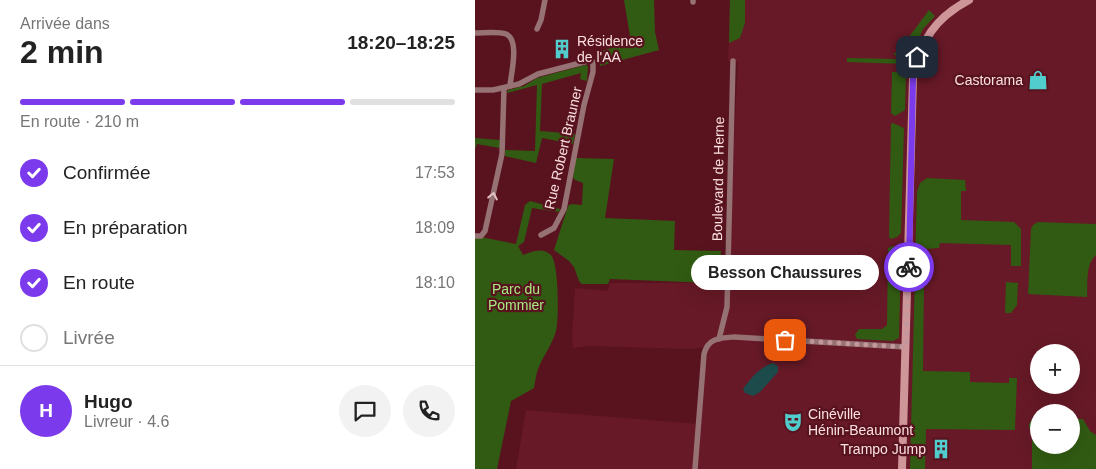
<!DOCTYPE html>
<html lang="fr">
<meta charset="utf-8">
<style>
body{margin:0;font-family:Helvetica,sans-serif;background:#f2f2f2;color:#222;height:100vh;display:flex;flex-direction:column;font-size:19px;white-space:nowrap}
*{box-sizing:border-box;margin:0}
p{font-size:16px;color:#767676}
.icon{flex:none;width:28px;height:28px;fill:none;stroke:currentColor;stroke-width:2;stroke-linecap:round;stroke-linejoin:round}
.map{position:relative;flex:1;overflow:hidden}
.side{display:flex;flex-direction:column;background:#fff;width:475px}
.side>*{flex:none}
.fabs{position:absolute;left:555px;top:344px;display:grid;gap:10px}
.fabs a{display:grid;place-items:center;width:50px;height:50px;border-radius:50%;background:#fff;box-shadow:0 5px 20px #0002;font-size:25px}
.pin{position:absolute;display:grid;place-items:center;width:42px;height:42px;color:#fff;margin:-21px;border-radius:10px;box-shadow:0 2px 8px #0006}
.courier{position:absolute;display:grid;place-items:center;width:50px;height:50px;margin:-25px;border:4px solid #7c3aed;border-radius:50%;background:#fff;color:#222;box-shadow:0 1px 6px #0007}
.bubble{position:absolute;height:35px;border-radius:18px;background:#fff;box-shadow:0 5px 20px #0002;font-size:16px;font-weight:800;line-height:35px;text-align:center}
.overview em{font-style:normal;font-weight:800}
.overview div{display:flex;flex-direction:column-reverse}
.overview{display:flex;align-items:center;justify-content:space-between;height:85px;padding:0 20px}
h1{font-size:32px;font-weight:800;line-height:38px}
.bar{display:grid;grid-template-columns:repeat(4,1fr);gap:8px 5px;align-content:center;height:60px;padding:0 20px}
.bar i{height:6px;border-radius:4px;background:#e0e0e0}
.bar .active{background:#7c3aed}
.bar p{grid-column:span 4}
.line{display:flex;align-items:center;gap:12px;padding:0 20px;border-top:1px solid #e0e0e0}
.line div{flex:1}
.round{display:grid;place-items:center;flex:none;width:52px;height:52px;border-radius:26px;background:#f2f2f2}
ol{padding:0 20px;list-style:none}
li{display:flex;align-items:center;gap:15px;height:55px}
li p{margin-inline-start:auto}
li .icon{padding:5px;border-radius:50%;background:#7c3aed;color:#fff;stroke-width:4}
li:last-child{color:#767676}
li i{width:28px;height:28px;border:2px solid #e0e0e0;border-radius:50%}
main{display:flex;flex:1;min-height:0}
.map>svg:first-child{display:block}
.built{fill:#671927;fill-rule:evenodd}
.green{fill:#315b12}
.water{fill:#1d4b4b}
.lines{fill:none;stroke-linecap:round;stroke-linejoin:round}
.street{stroke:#967274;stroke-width:5.5}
.secondary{stroke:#cf969a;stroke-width:8}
.oneway{stroke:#e2c4c6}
.done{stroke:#c2989d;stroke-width:5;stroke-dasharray:0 9}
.route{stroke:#7c3aed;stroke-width:6}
.labels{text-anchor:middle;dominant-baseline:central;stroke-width:4.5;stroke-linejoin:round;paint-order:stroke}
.poi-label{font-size:14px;fill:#fbe0e1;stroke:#58131f;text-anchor:start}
.street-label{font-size:14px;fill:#fbe0e1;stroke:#58131f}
.park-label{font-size:14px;fill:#a7eb80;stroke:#58131f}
</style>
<main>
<section class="side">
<div class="overview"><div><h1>2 min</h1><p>Arrivée dans</p></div><em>18:20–18:25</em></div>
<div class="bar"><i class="active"></i><i class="active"></i><i class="active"></i><i></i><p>En route · 210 m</p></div>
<ol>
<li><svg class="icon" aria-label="check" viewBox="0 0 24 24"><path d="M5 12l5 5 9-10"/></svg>Confirmée<p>17:53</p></li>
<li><svg class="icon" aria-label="check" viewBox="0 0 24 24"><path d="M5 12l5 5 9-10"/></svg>En préparation<p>18:09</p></li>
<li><svg class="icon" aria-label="check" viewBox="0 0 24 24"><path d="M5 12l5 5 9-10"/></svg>En route<p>18:10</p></li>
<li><i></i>Livrée</li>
</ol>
<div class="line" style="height:90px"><b class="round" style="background:#7c3aed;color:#fff">H</b><div><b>Hugo</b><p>Livreur · 4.6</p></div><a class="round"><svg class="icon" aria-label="chat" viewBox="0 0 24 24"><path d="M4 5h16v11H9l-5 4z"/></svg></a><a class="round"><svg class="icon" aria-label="phone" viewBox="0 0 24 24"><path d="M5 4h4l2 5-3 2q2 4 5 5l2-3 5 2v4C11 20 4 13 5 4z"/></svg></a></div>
</section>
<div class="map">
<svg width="621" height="469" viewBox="0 0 621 469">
<rect width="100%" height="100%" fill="#58131f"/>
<path class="built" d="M255 0H621V469H41L51 410 223 424 231 347 215 349 114 346 98 348 97 338 100 288 133 291 135 283H252L263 62 253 61ZM564 352H596V385H564ZM564 412H596V445H564Z"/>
<g class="green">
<polygon points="149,0 179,0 180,32 184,50 125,66 123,52 156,42"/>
<polygon points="255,0 270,0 270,23 265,38 254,43"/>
<polygon points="454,10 460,16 448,29 433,62 429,64 372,62 372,58 421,59 422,56 419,55 419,53 427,53 434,37"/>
<polygon points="110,65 113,66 112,81 105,79 106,73 67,84 65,131 100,134 98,144 67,138 61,163 30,156 30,150 60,151 62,85 32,93 33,90 49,86 62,78"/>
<polygon points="417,72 427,72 431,75 430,110 420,116 416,113"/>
<polygon points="418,123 429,128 426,233 422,237 416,239 414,237 416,124"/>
<polygon points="0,138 25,140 25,148 2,144 0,149"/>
<polygon points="101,158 139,159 130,218 200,221 199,250 246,251 244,279 236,283 135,279 133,284 107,284 104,281 99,267 94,261 79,250 93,206 96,204 107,205 108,183 100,180 98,177"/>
<polygon points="452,178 490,180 491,191 486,191 486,220 539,222 546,229 546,266 536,266 536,245 465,243 464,248 451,249 449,262 440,264 442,192 445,183"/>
<path d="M55 201 85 209 84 212 57 208 49 242 43 246 48 255C57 251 68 247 76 255 84 264 84 319 81 331 77 345 68 356 63 369 61 375 60 382 59 388L36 401 22 469H0V236L41 244 50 205Z"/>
<path d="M563 222 621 224V255C610 265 613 283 612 297L553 294 556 229 558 225Z"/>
<polygon points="418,246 426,252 424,338 418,341 382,339 380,335 384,329 407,329 412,325 413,248"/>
<polygon points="440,274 446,274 449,280 448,371 495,372 495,382 534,383 534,378 542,378 540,430 451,429 450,469 435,469"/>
<polygon points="531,282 543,283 542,305 536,313 530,313"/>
<polygon points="558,418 564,418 564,445 596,445 596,419 608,419 615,431 621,435 621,469 557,469 557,434 559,429 554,428 554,424"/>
</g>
<path class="water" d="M298 363 303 366V372L285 392 278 396 270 393 268 389C275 379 286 366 298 363Z"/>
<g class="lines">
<g class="street">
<polyline points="218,2 218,0"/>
<polyline points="62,29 66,20 70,0"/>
<path d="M0 33C9 33 23 31 31 34 45 40 36 73 35 86"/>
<polyline points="0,90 18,90 44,84 63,74 113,61 118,62 118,72 109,105 89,209 79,228 66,235"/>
<polyline points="0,236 6,236 10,231 27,154 29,88"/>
<polyline points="244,339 252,307 258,61"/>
<path d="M220 469 229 354C233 338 244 338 259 337L431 347"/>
</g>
<path class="secondary" d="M427 469 438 78C445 41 460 18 494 0"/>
</g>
<defs><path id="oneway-chevron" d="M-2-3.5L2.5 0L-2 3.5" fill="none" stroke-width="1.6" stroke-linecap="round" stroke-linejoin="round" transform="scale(1.25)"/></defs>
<use class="oneway" href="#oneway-chevron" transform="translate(18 196) rotate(-78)"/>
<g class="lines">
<polyline class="done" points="310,340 431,347 434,267"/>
<polyline class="route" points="434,267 438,78 442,57"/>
</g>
<defs>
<symbol id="building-bare" viewBox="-9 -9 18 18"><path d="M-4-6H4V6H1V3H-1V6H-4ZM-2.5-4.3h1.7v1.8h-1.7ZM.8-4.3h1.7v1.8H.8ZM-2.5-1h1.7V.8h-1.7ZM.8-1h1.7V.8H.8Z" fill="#52cdcd" stroke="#58131f" stroke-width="2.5" paint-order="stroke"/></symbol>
<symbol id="shop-bare" viewBox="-9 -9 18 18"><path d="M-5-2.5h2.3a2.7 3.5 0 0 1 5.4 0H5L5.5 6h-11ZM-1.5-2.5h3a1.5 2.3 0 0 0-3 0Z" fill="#52cdcd" stroke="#58131f" stroke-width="2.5" paint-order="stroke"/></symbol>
<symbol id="theatre-bare" viewBox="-9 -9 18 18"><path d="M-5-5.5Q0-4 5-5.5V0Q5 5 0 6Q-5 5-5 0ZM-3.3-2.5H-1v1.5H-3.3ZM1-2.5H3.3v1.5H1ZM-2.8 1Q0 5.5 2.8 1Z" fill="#52cdcd" stroke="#58131f" stroke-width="2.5" paint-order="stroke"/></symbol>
</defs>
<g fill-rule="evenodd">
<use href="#building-bare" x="73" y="35" width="28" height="28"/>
<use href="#shop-bare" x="549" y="66" width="28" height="28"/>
<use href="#theatre-bare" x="304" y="408" width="28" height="28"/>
<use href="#building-bare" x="452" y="435" width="28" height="28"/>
</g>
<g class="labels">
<g class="poi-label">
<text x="102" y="41">Résidence<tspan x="102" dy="16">de l'AA</tspan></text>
<text x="548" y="80" text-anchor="end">Castorama</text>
<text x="333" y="414">Cinéville<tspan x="333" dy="16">Hénin-Beaumont</tspan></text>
<text x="451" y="449" text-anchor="end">Trampo Jump</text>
</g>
<g class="street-label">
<text transform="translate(88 148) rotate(-77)">Rue Robert Brauner</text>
<text transform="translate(243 179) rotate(-89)">Boulevard de Herne</text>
</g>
<g class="park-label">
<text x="41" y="289">Parc du<tspan x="41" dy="16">Pommier</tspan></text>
</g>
</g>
</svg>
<div class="fabs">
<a>+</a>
<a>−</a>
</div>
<div class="pin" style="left:310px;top:340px;background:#ea580c"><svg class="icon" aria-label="bag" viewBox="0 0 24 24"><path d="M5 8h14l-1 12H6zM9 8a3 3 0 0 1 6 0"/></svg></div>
<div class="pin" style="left:442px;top:57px;background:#1f2937"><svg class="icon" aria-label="home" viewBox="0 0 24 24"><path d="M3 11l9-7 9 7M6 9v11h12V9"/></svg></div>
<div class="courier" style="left:434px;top:267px"><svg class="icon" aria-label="bike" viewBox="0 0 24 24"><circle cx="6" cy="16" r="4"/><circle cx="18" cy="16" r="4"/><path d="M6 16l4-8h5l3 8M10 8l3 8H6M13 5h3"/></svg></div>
<div class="bubble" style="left:216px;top:255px;width:188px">Besson Chaussures</div>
</div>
</main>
